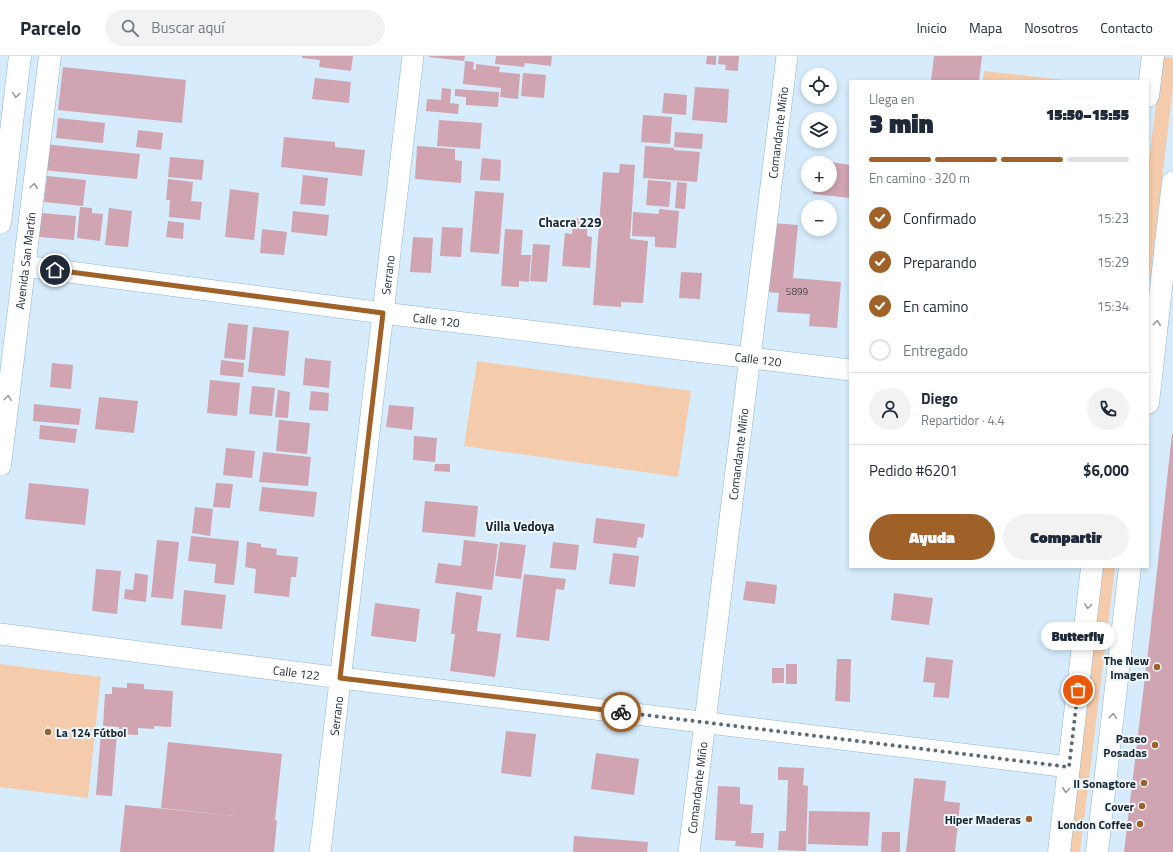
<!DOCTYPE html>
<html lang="es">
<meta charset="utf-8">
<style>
body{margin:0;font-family:"Titillium Web",sans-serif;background:#f2f2f3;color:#1f2937;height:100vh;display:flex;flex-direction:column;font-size:15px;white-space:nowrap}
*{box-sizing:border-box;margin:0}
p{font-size:13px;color:#747a83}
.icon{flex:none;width:22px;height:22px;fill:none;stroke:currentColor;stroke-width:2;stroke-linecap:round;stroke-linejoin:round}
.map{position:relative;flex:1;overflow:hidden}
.drawer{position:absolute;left:849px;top:24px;width:300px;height:488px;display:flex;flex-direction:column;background:#fff;border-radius:0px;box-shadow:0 2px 6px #0003}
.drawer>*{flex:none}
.buttons{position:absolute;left:801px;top:12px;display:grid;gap:8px}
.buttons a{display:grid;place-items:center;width:36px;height:36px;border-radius:50%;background:#fff;box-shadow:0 2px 6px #0003;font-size:20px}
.pin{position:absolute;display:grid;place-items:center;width:34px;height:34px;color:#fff;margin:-17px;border:2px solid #fff;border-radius:50%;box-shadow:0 1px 4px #0007}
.courier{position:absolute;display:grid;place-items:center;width:40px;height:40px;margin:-20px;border:3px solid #a06128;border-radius:50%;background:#fff;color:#222;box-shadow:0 1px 5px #0007}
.bubble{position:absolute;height:28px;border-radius:14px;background:#fff;box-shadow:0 2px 6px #0003;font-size:13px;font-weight:800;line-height:28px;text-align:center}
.summary em{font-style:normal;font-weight:800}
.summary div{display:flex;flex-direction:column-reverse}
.summary{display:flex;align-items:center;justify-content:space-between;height:68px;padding:0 20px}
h1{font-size:26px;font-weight:800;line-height:30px}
.bar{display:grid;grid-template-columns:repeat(4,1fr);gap:6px 4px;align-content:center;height:48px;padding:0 20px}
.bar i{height:5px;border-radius:3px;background:#e0e1e3}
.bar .active{background:#a06128}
.bar p{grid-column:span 4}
.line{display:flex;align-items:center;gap:10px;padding:0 20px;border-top:1px solid #e0e1e3}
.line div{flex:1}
.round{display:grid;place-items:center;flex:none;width:42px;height:42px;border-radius:21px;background:#f2f2f3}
ol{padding:0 20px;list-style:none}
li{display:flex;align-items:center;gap:12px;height:44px}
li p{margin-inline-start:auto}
li .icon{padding:4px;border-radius:50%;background:#a06128;color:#fff;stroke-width:4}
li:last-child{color:#747a83}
li i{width:22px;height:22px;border:2px solid #e0e1e3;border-radius:50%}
.cta{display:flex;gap:8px;margin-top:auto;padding:8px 20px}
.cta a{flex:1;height:46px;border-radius:24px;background:#a06128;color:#fff;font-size:16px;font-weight:800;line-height:46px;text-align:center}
.cta a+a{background:#f2f2f3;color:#1f2937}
header{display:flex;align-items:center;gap:24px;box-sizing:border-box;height:56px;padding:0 20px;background:#fff;border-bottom:1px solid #e0e1e3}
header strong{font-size:19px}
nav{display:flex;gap:22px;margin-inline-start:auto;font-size:14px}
.search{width:280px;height:36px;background:#f2f2f3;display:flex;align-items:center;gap:10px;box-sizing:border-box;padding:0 14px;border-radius:22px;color:#747a83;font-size:15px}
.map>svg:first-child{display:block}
.green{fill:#f5ccab}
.building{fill:#d0a4b0}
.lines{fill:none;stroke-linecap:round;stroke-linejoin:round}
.street-casing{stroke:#91b5cf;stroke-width:22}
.secondary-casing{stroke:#91b5cf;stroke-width:23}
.primary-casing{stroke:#91b5cf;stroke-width:23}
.street{stroke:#fff;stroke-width:21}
.secondary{stroke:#fff;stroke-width:22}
.primary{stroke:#fff;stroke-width:22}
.oneway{stroke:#979da2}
.done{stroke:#5a6b77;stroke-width:4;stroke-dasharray:0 7.2}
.route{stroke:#a06128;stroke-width:5}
.poi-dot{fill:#a06128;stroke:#f0f7fc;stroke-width:1.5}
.labels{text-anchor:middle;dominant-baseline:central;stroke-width:4;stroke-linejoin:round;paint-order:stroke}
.number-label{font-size:10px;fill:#464650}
.street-label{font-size:12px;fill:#182630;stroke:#f0f7fc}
.poi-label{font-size:12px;font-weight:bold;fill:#182630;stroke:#f0f7fc;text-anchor:end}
.neighbourhood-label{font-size:13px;font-weight:bold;fill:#182630;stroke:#f0f7fc}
</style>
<header>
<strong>Parcelo</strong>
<div class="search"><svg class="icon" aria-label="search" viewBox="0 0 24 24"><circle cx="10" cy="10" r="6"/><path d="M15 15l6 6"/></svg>Buscar aquí</div>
<nav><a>Inicio</a><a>Mapa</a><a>Nosotros</a><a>Contacto</a></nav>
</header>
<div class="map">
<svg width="1173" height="796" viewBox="0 0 1173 796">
<rect width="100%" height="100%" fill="#d6ecfc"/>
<g class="green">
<polygon points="1162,1 1173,2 1173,32 1148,238 1148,112"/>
<polygon points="984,15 1073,25 983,25"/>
<polygon points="477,305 691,335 678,421 464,390"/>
<polygon points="1100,511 1115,511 1080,796 1065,796"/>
<polygon points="0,608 101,621 88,742 0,731"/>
</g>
<g class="building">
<polygon points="302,0 353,0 351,15 319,11 320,4 302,2"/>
<polygon points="429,0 465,0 464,5 429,1"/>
<polygon points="496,0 552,0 551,10 525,7 524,11 495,8"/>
<polygon points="707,0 716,0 716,9 706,8"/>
<polygon points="719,0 739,0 738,15 725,14 726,9 718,8"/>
<polygon points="934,0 982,0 979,25 931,25"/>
<polygon points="465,5 474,6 473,13 476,14 476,8 500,11 499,16 520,18 518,43 500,41 501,32 463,28"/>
<polygon points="63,11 186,24 182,67 58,54"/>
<polygon points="523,17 546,19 544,42 521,40"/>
<polygon points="315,22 351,26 349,47 312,43"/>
<polygon points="695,31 729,33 727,67 692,64"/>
<polygon points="442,32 451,33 450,47 459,48 458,58 426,55 427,43 441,44"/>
<polygon points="455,33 499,36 498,51 466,49 466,41 455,40"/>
<polygon points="664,37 687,39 686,59 662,57"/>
<polygon points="643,59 672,61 670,88 641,86"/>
<polygon points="58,62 105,67 103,87 56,82"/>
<polygon points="439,64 482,67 480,93 437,90"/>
<polygon points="138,74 163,77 161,94 136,91"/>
<polygon points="675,76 703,78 702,93 674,91"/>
<polygon points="284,81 335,86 335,91 365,94 362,120 281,111"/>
<polygon points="44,88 140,98 137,123 42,114"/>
<polygon points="417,90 455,93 455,104 462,105 461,127 415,123"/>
<polygon points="645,90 674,92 674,94 700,96 697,126 643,122"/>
<polygon points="170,101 204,104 202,124 168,121"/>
<polygon points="482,102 501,104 500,125 480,124"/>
<polygon points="817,104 850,109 850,142 813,138 814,129 830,129 830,107 817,107"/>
<polygon points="620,108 635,109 630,183 648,185 643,247 621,246 621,251 593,249 603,116 619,117"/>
<polygon points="303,119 328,122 325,150 300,148"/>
<polygon points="47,120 86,124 83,150 44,146"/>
<polygon points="168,123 193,126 191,145 202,146 200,164 169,161 170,144 166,144"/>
<polygon points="648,124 671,126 669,151 646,149"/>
<polygon points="677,126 687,127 685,153 675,152"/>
<polygon points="230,133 259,137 254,184 225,181"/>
<polygon points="475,135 504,137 499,198 470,196"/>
<polygon points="80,151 92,152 92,157 103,158 100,185 77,182"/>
<polygon points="109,152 132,155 128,191 105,189"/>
<polygon points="659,153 679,155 676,192 655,191 655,181 632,180 633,156 659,158"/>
<polygon points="293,155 329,159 327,180 291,176"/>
<polygon points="42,157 76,160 74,184 39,181"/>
<polygon points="573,162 588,163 587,180 592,181 590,212 562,210 565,177 572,178"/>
<polygon points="168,165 184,167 183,183 166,181"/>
<polygon points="772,167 798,169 793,222 841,226 837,272 809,270 810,258 777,256 779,237 766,236"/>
<polygon points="442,171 463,172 461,201 440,200"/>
<polygon points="262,173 287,176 284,199 260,197"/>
<polygon points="505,173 523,174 521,199 531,199 529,226 519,225 519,231 501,230"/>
<polygon points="413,181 433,182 431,217 410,216"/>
<polygon points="533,188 550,189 547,226 530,225"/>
<polygon points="681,216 702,217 700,243 679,242"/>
<polygon points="228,267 248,269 245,304 224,302"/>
<polygon points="253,271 289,275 285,320 248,316"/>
<polygon points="305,302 331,305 329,332 303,329"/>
<polygon points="221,304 244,307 243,321 220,319"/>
<polygon points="52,307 73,309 71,333 50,331"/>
<polygon points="210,324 240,327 237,360 207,357"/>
<polygon points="252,330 275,332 272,360 249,358"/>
<polygon points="278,334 290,336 288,362 275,361"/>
<polygon points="311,335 329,337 328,355 309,354"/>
<polygon points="99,341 138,345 134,377 95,373"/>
<polygon points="34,348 81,353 79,369 33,365"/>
<polygon points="389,349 414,351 412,374 386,371"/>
<polygon points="279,364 310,367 307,398 276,395"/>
<polygon points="40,369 77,373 75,387 39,383"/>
<polygon points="1172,378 1173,379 1173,796 1124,796 1150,579"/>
<polygon points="414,380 437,382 435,406 413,404"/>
<polygon points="226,392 255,395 252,422 223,419"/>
<polygon points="263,396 311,401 308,430 259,426"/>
<polygon points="435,408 450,408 450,416 434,415"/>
<polygon points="29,427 89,433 85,469 25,463"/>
<polygon points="216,427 233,428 230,452 213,451"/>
<polygon points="262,431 317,436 314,461 259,455"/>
<polygon points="425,445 478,450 475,481 422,476"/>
<polygon points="195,451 213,453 210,480 192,477"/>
<polygon points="596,462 645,468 643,482 638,481 636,492 593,487"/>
<polygon points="191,480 239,485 234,529 214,527 216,508 188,505"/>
<polygon points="157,484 179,486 173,543 151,541"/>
<polygon points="464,484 498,488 492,534 435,527 438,507 461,510"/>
<polygon points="247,486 261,488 261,491 277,493 276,499 298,501 296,521 291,521 289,541 254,537 256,513 245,511"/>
<polygon points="500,486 526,489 521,523 495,520"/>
<polygon points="553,486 579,489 576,514 550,512"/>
<polygon points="613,497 639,500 635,531 609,528"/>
<polygon points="96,513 121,515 117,558 92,555"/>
<polygon points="135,517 148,519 146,546 124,543 125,533 133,534"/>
<polygon points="524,518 566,523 564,534 556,533 549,585 516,581"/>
<polygon points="746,525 777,529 775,548 743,544"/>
<polygon points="184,534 226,539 222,573 181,569"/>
<polygon points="456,536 482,540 477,575 501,578 495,621 450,615 455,578 451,578"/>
<polygon points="894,537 933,542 929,569 891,564"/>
<polygon points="375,547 420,553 416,586 371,580"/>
<polygon points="926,601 953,604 949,642 933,641 935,627 923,626"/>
<polygon points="837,603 851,603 850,646 835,645"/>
<rect x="786" y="608" width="11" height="20"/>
<rect x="772" y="612" width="12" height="15"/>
<polygon points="127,627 144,628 144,633 173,635 171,671 154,670 154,673 138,672 138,679 119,678 119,671 103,670 105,638 112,638 112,631 127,632"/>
<polygon points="101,675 117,677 112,740 96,739"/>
<polygon points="506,675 536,678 531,721 501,717"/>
<polygon points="168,686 282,698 275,764 277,765 274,796 120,796 125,749 236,760 161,752"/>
<polygon points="596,697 639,703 634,739 591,733"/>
<polygon points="778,711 804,712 803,729 808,730 806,795 778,794 779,775 786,775 788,724 778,724"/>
<polygon points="914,722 946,725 944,745 960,747 955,796 906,796"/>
<polygon points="718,730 740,731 740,748 753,749 751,777 764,777 763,792 735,790 736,785 715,784"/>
<polygon points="809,755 870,756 868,790 808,788"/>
<polygon points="882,776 900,776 900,796 881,796"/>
<polygon points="574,780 648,786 647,796 573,796"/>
</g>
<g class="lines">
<defs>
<g id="street">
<path id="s1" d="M24 210 383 257 850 314"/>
<path id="s2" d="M0 578 341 622 1069 711"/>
<path id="s3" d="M320 796 413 0"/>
<path id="s4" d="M689 796 787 0"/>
</g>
<g id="secondary">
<polyline points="1148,40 1153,0"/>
<polyline points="1148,347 1173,126"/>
<polyline points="1059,796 1092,511"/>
<polyline points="1097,796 1130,511"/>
</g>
<g id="primary">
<polyline points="0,167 20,0"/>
<path id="s5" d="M0 409 50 0"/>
</g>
</defs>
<use href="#street" class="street-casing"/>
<use href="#secondary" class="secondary-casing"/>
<use href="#primary" class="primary-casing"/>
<use href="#street" class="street"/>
<use href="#secondary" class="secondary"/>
<use href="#primary" class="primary"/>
</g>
<defs><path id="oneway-chevron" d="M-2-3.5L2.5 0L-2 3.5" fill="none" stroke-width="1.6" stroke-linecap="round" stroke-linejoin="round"/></defs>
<g class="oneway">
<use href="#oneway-chevron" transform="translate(16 39) rotate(97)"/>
<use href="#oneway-chevron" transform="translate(34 130) rotate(-83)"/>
<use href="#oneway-chevron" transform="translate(1157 267) rotate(-84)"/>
<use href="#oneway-chevron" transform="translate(8 342) rotate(-83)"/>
<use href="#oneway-chevron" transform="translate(1088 550) rotate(97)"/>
<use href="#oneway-chevron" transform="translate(1113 660) rotate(-84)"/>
<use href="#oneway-chevron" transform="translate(1066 734) rotate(97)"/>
</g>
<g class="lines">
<polyline class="done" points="621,656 1069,711 1078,634"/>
<polyline class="route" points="55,214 383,257 340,622 621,656"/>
</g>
<g class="poi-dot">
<circle cx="1157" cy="611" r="4"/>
<circle cx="48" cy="676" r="4"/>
<circle cx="1155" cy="689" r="4"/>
<circle cx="1144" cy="727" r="4"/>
<circle cx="1142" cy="750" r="4"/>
<circle cx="1029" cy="763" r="4"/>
<circle cx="1140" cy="768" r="4"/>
</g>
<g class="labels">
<g class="number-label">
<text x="797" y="235">5899</text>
</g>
<g class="street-label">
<text stroke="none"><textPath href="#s4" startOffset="725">Comandante Miño</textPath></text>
<text stroke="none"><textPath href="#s5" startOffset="206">Avenida San Martín</textPath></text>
<text stroke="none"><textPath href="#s3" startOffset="581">Serrano</textPath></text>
<text stroke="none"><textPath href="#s1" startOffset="416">Calle 120</textPath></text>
<text stroke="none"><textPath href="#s1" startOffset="740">Calle 120</textPath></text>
<text stroke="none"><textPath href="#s4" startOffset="401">Comandante Miño</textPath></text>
<text stroke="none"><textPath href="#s2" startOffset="299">Calle 122</textPath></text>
<text stroke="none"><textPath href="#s3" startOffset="137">Serrano</textPath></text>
<text stroke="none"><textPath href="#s4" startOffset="65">Comandante Miño</textPath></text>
</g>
<g class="poi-label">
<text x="1149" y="604">The New<tspan x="1149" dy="14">Imagen</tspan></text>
<text x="56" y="676" text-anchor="start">La 124 Fútbol</text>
<text x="1147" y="682">Paseo<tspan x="1147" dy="14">Posadas</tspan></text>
<text x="1136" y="727">Il Sonagtore</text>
<text x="1134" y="750">Cover</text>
<text x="1021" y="763">Hiper Maderas</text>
<text x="1132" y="768">London Coffee</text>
</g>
<g class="neighbourhood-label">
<text x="570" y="166">Chacra 229</text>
<text x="520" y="470">Villa Vedoya</text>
</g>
</g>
</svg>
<div class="buttons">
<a><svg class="icon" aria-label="locate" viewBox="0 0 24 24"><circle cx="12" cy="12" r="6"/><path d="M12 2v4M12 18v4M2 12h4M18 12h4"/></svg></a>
<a><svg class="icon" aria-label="layers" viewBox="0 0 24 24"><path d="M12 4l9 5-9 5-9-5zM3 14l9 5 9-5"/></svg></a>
<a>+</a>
<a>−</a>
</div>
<div class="pin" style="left:1078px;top:634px;background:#ea580c"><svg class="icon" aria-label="bag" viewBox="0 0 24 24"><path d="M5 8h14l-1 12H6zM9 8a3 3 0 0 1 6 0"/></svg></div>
<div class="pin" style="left:55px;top:214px;background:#1f2937"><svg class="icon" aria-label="home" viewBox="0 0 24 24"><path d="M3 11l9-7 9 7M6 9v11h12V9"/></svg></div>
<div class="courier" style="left:621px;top:656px"><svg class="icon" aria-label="bike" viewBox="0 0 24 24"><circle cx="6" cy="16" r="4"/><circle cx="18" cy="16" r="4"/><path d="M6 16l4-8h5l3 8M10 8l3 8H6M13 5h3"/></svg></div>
<div class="bubble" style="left:1041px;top:566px;width:74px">Butterfly</div>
<section class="drawer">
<div class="summary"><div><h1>3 min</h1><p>Llega en</p></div><em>15:50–15:55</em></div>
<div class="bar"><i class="active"></i><i class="active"></i><i class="active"></i><i></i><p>En camino · 320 m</p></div>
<ol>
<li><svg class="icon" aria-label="check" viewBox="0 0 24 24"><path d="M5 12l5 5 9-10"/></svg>Confirmado<p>15:23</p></li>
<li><svg class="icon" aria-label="check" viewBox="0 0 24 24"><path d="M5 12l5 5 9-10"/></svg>Preparando<p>15:29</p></li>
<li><svg class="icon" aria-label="check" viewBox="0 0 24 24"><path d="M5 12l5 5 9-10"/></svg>En camino<p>15:34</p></li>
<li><i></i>Entregado</li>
</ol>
<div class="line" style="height:72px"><a class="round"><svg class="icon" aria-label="person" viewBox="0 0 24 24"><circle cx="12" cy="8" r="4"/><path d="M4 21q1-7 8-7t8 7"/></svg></a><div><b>Diego</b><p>Repartidor · 4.4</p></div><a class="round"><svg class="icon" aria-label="phone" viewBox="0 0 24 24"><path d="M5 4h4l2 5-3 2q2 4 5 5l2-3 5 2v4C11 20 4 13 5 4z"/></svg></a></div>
<div class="line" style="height:52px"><div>Pedido #6201</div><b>$6,000</b></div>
<div class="cta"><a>Ayuda</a><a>Compartir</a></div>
</section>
</div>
